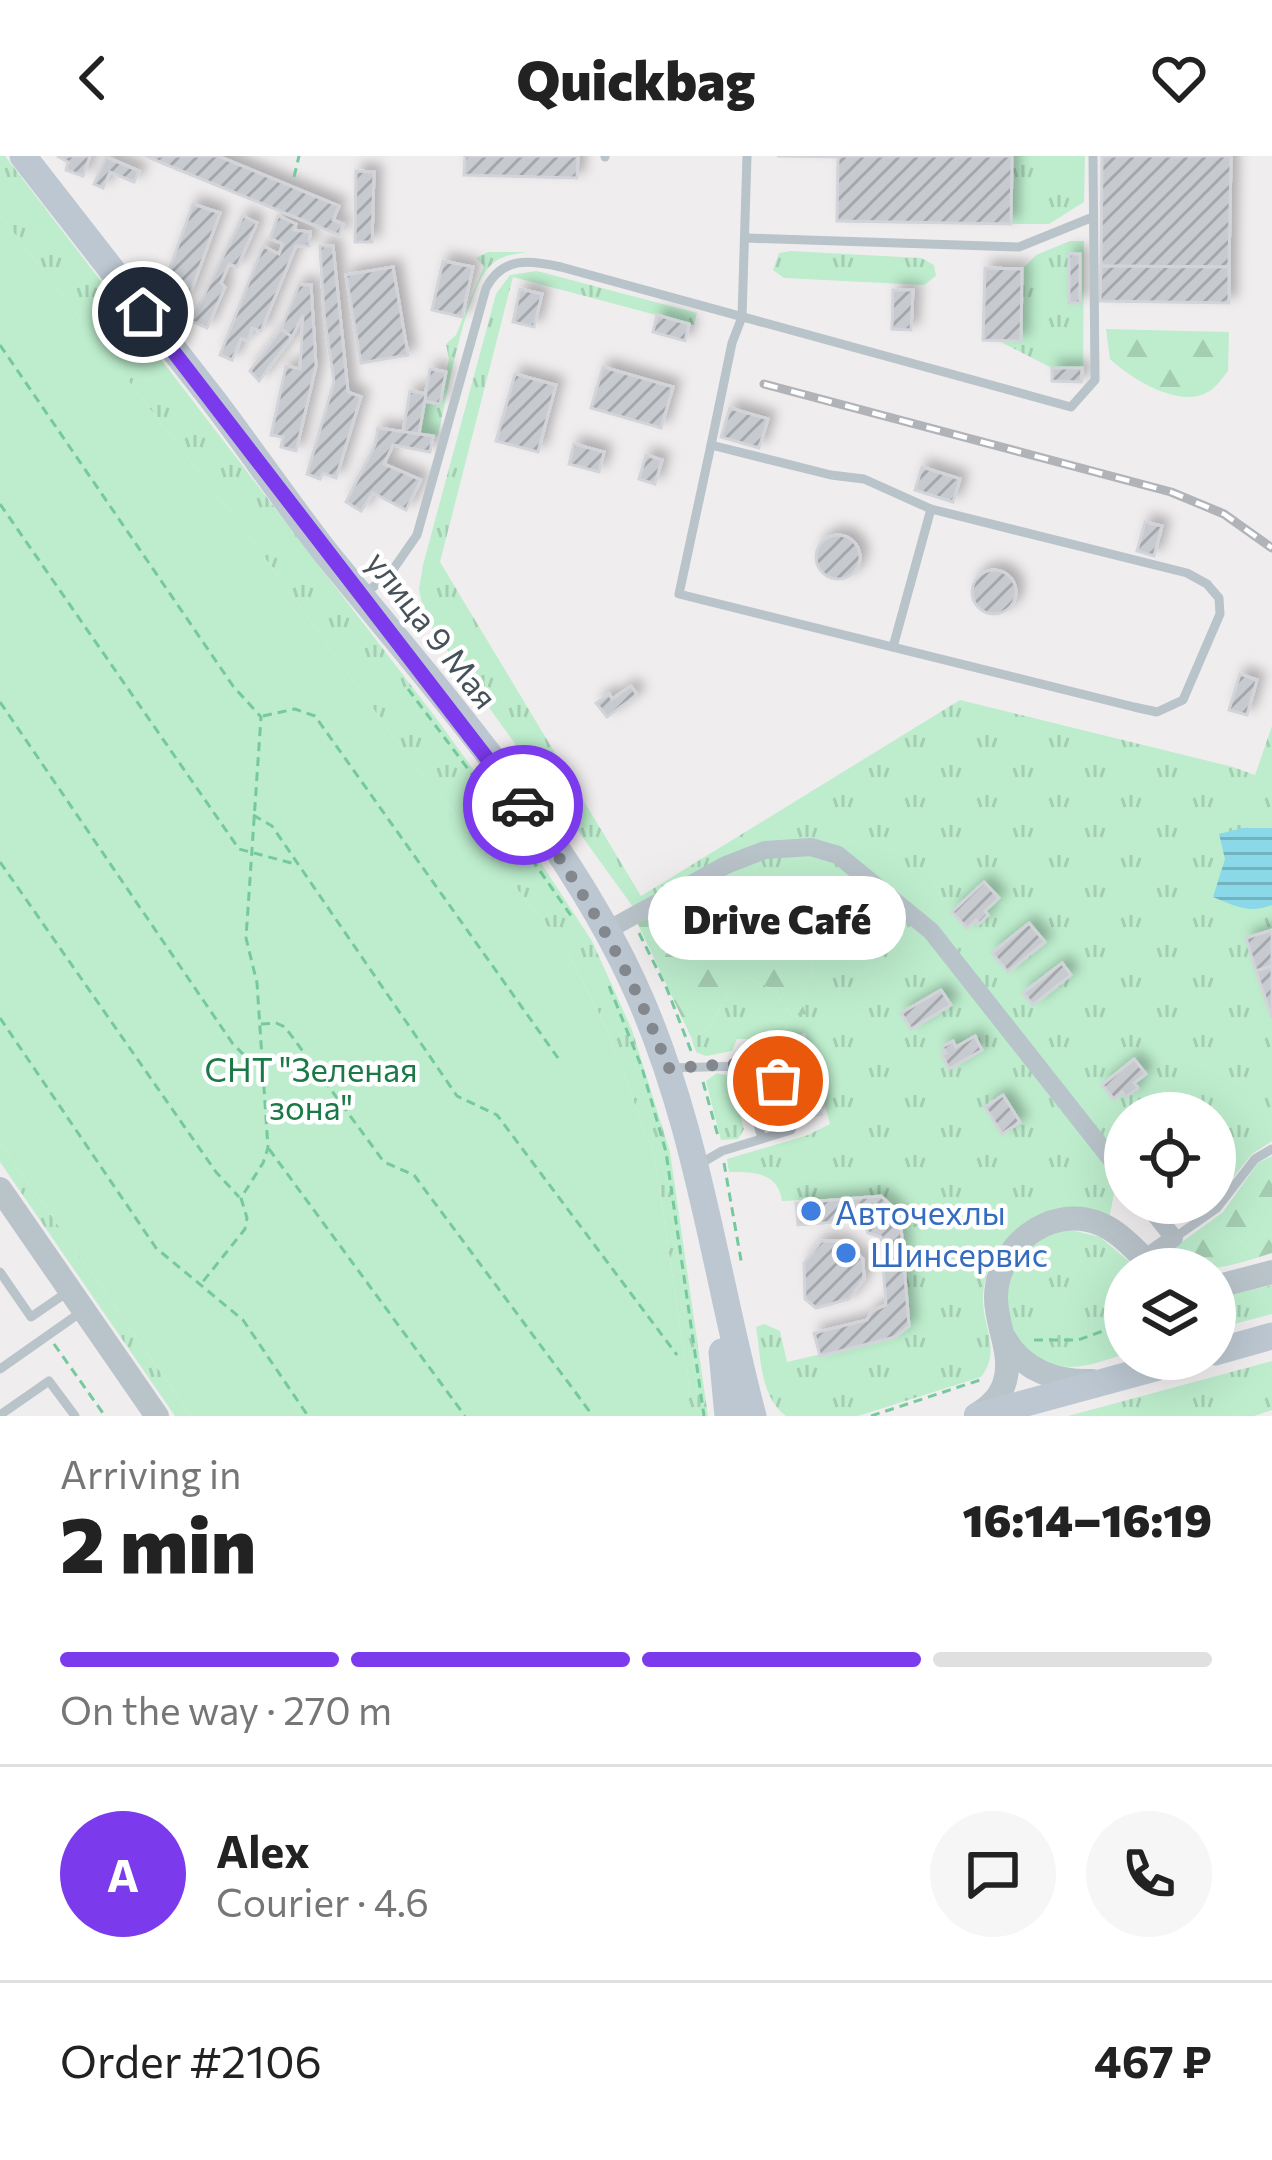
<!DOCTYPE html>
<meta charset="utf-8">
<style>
body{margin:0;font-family:Commissioner,sans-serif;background:#f6f6f6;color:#222;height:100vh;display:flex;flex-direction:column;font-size:45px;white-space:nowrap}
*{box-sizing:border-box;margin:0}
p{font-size:39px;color:#767676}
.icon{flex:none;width:66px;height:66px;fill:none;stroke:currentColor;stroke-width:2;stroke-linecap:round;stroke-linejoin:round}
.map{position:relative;height:1260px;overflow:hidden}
.drawer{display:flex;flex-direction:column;background:#fff;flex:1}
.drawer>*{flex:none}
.controls{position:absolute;left:1104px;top:936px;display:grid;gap:24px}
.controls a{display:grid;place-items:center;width:132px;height:132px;border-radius:50%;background:#fff;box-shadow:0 12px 48px #0002;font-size:60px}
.pin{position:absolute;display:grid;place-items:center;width:102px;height:102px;color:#fff;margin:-51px;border:6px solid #fff;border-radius:50%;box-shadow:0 3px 12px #0007}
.courier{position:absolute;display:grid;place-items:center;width:120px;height:120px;margin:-60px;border:9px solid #7c3aed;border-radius:50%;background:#fff;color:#222;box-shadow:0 3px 15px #0007}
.bubble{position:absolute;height:84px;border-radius:42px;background:#fff;box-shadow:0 12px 48px #0002;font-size:39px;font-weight:800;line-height:84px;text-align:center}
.head em{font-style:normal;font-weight:800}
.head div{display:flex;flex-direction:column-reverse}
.head{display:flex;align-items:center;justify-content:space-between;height:204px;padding:0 60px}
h1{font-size:78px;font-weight:800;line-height:90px}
.bar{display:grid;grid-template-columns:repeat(4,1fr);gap:18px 12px;align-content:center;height:144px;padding:0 60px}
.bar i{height:15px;border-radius:9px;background:#e0e0e0}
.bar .selected{background:#7c3aed}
.bar p{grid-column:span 4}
.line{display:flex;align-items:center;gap:30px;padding:0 60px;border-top:3px solid #e0e0e0}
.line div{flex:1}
.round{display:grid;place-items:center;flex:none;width:126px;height:126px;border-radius:63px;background:#f6f6f6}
header{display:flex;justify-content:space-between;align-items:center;height:156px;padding:0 60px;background:#fff;font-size:54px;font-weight:800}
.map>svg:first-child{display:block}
.grass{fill:url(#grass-tufts)}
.forest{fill:url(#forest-firs)}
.green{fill:#bdedcd}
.water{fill:url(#water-rules)}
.building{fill:url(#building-hatch);stroke:#d2d4d9;stroke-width:3;filter:url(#shadow)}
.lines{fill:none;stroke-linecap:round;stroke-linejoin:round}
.path{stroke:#76c99d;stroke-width:3;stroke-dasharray:9 6;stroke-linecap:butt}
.service{stroke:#b9c3ca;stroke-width:9}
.minor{stroke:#b9c3ca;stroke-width:18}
.tertiary{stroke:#b9c3ca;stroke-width:24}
.secondary{stroke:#bcc7d1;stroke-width:27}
.rail-casing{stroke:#b0b3b8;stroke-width:9}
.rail{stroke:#fff;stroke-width:4.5;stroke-dasharray:14;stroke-linecap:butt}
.done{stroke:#82888e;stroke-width:12;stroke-dasharray:0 21.6}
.route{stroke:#7c3aed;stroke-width:15}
.shop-dot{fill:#3f7fe0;stroke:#fff;stroke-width:4.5}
.labels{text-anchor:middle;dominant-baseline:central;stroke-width:9;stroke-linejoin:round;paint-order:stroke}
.street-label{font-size:33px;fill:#46525a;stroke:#fff}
.park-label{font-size:33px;fill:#1a7946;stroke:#fff}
.shop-label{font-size:33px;fill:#366cbe;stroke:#fff;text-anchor:start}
</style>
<header><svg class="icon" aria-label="back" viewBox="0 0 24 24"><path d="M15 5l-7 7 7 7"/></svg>Quickbag<svg class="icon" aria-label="heart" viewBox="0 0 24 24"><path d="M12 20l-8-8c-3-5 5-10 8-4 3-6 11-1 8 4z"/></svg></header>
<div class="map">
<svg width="1272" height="1260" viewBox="0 0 1272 1260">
<defs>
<pattern id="grass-tufts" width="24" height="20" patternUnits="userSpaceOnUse" patternTransform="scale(3)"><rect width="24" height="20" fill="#bdedcd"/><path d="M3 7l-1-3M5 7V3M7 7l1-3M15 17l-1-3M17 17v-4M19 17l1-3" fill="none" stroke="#a4cdb2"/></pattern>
<pattern id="forest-firs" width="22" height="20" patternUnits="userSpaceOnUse" patternTransform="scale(3)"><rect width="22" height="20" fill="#bdedcd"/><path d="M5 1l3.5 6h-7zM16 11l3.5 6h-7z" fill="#a4cdb2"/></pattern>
<pattern id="water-rules" width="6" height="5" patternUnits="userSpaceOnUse" patternTransform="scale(3)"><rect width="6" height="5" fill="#8bd9e8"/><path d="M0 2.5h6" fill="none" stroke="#73b3bf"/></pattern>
<pattern id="building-hatch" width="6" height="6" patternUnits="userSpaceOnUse" patternTransform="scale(3)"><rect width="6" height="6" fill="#c7cbd0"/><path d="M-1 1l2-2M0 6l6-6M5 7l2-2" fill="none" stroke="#a3a7ac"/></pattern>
<filter id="shadow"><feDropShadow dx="7" dy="-7" stdDeviation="6" flood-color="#0004"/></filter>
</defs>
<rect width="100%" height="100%" fill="#f0edee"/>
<g class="grass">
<polygon points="0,0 5,0 436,562 537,701 592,785 632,874 670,996 708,1260 670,1260 690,1237 655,1003 607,873 564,790 410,604 257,391 0,59"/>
<polygon points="1012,0 1085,0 1084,46 1049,68 1011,68"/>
<polygon points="1070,85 1084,85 1083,226 1052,225 1052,212 997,184 1021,184 1022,113 1036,99"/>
<polygon points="790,95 921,102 934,109 936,120 924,129 784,122 773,114 779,97"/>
<path d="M488 96H527C515 98 502 99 492 108 465 131 447 242 438 280L419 278 424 245 440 247 449 203 446 188 456 179 484 110 476 102Z"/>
<polygon points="537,115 697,157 694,169 513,121 440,406 641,740 960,544 1233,611 1255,619 1272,570 1272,774 1246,783 1272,862 1272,985 1252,998 1215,1044 1215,957 1125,957 1125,1012 935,771 809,687 633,751 425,463 419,433 423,409 496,138 510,119"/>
<path d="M821 696 926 776 1117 1020 1110 1059C1051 1035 986 1077 983 1141 982 1170 1002 1195 981 1221L858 1260H786C760 1241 761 1201 756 1171L764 1168 780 1175 787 1206 895 1181 909 1171 900 1058 881 1040 782 1045C778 1016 754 1016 729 1016L727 1003 808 979 830 968 805 877 758 889 755 883H737L732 895 706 900 696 896 692 883 707 874 734 827 750 822 774 834 792 860 813 812 797 781 731 714 752 704Z"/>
<polygon points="717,917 730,920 744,973 738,983 721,984 706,925"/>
<polygon points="0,986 191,1260 175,1260 0,1006"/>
<path d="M1067 1073 1100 1081 1138 1113H1125V1198C1105 1204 1082 1214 1061 1210 988 1198 987 1093 1067 1073Z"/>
<polygon points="1272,1129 1272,1158 1215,1173 1215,1143"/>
<polygon points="1272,1205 1272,1254 1254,1260 1068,1260"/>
</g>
<g class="forest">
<path d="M1106 173 1229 176 1228 215C1222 222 1216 232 1208 236 1179 253 1130 222 1110 203Z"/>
<polygon points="761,709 785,729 801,756 797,781 813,812 800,843 806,858 792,860 774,834 750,822 734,827 707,874 692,883 637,766 731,714"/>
<path d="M1272 1000V1097C1232 1109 1201 1123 1164 1099L1223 1056 1258 1007Z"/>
</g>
<polygon class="green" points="0,59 257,391 410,604 564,790 607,873 655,1003 690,1237 670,1260 191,1260 0,986"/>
<path class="water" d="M1242 672H1272V749C1249 758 1235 750 1213 741L1225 703 1219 678Z"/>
<g class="building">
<polygon points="57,0 90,0 83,20 66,14 68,6"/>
<polygon points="145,0 218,0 339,50 333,64 343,68 339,79"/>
<polygon points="465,0 578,0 577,22 464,19"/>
<polygon points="777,0 1012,0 1011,68 837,65 838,1"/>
<polygon points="1102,0 1231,0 1229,111 1101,110"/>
<polygon points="106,1 139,15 134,26 110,16 103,32 94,28"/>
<polygon points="356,15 374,16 372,86 355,86"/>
<polygon points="193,48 220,57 188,143 176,138 180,126 167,120"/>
<polygon points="243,60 257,67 237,111 229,108 221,127 225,131 207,172 191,165"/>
<polygon points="278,60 296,68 294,74 310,76 309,90 296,90 261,175 252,172 248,184 241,183 232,204 220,199 263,90 279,98 283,88 270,82"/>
<polygon points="320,90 333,90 348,236 361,241 336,322 323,317 320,323 307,318 334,226 324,158"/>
<rect x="1069" y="98" width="11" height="49"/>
<polygon points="443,105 473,111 462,161 432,154"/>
<polygon points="1101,110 1229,111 1229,147 1100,145"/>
<polygon points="393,111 408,199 361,207 346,119"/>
<polygon points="985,112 1022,113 1021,185 983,184"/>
<polygon points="299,129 311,129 316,210 296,295 281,291 283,281 271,279 286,210 300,213 303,159 292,181 281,173"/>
<polygon points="520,133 542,138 534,171 513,166"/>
<polygon points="893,134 913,134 911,174 892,173"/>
<polygon points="657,159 689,168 685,185 653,176"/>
<polygon points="281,173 292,181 259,225 250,215"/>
<polygon points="603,211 673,231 661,272 591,252"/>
<polygon points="1052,212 1082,212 1081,226 1052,225"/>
<polygon points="430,213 446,216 440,248 424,245"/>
<polygon points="515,218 556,229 538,296 496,285"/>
<polygon points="410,235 426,238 419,278 403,276"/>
<polygon points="730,252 768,263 759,292 721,281"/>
<polygon points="378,272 433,280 430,296 393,289 384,308 421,324 406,354 373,337 361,355 346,346 375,289"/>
<polygon points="574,288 604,296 599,316 569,308"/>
<polygon points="646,299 662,304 655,328 639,323"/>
<polygon points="922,311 960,323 953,346 915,334"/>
<polygon points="1145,366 1162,370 1154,400 1137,395"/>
<circle cx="838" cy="401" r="22"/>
<circle cx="994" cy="436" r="22"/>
<polygon points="1240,518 1257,524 1247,559 1229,554"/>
<polygon points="631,530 637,539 607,561 596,547 609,538 612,543"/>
<polygon points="984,726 999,742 985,755 988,759 979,768 976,764 967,772 952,756"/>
<polygon points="1029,767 1045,786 1008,816 992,797"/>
<polygon points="1272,774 1272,810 1256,815 1246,782"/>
<polygon points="1062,807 1071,819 1033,849 1023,837"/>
<polygon points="1272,810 1272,862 1256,815"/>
<polygon points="941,834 951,849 911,873 901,857"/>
<polygon points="975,880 982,894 949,913 942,899 946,897 942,891 953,885 956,891"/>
<polygon points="797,882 804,909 795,912 803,941 816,938 822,958 775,970 769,950 784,946 776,917 770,918 763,891"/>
<polygon points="1134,903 1146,918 1134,927 1138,932 1126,941 1122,936 1114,943 1102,929"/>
<polygon points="1003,939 1020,966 1002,978 985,951"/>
<polygon points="881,1040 900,1058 909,1170 895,1181 820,1200 814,1177 867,1164 872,1155 886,1149 881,1081 868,1077 863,1064 798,1069 796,1047"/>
<polygon points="821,1085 841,1085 863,1103 864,1123 849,1143 816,1152 805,1143 804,1107"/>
</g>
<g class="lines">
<g class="path">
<polyline points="294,21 299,0"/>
<polyline points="0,189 233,530 261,561 246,782 257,827 268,992 263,1007 241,1042 247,1062 245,1073 201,1128"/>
<polyline points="0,348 239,693 295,708"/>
<polyline points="408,533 483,633 574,764"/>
<polyline points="0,546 233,888 243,898 262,903"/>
<polyline points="263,560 295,553 315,560 558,902"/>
<polyline points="253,659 272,670 457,940 497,959 677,1199"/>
<polyline points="0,706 216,1016 239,1041"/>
<polyline points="639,777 667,833 693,900"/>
<polyline points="609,830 642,912 666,996 704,1260"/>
<polyline points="0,862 156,1092 243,1164 308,1260"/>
<polyline points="261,868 276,867 285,871 384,1006 414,1019 593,1260"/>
<polyline points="703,926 718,980"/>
<polyline points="269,993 465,1260"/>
<polyline points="724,1007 742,1110"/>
<polyline points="1034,1184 1078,1184 1125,1167"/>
<polyline points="54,1188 105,1260"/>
<polyline points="871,1260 983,1223"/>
</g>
<g class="service">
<polyline points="605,1 605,0"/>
<polyline points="745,82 1019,91 1093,61"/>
<polygon points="711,289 831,319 864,323 931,353 1187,417 1207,428 1219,442 1220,458 1183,544 1157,556 1134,551 679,438"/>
<polyline points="711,289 732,187 742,161 747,0"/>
<path d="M366 437 392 415 417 379 486 132C503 100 530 104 561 111L1071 251 1095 224 1093 0"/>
<polyline points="893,491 931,353"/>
<polyline points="671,912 740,910 762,982"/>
<polyline points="748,932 778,925"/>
<polyline points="698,1009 722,995 791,974 795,965"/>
<polyline points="1174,1082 1217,1052 1255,1003 1272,993"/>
<polyline points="0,1116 31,1161 66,1137"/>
<polyline points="0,1213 84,1154"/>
<polyline points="0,1259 49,1225 75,1260"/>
</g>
<g class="minor">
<polyline points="606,775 726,709 765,694 811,691 838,699 931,775 1125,1021"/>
<polyline points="1144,1103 1174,1082 1146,1047"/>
</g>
<g class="tertiary">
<polyline points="0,1033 157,1260"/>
<polyline points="1215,1131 1272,1116"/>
<path d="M1005 1183C1023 1215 1057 1226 1092 1225"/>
<path d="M976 1259C990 1251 1001 1241 1005 1225 1013 1197 996 1170 996 1142 996 1092 1048 1048 1098 1067 1120 1075 1138 1098 1156 1113"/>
</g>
<g class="secondary">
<path d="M23 0C86 82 150 162 213 244 251 294 287 347 326 397 431 527 561 672 632 824 697 963 714 1114 753 1260"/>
<polyline points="722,1196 728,1260"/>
<polyline points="1215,1196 1272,1180"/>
<polyline points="978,1260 1188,1203"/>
</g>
<defs>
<polyline id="rail" points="764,228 1171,336 1224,358 1272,392"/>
</defs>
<use href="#rail" class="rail-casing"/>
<use href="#rail" class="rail"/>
</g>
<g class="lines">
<path class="done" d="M523 649C582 732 633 816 668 912L735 908 741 912 748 932 778 925"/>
<polyline class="route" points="143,156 523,649"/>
</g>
<g class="shop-dot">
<circle cx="811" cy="1055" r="12"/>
<circle cx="846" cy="1097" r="12"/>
</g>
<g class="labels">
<g class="street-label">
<text transform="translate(433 473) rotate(52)">улица 9 Мая</text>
</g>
<g class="park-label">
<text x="311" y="912">СНТ "Зеленая<tspan x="311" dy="38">зона"</tspan></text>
</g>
<g class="shop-label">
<text x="835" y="1055">Авточехлы</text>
<text x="870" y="1097">Шинсервис</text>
</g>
</g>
</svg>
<div class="controls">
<a><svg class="icon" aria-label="locate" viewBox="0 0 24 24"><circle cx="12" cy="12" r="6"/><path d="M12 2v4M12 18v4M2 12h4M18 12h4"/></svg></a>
<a><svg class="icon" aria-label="layers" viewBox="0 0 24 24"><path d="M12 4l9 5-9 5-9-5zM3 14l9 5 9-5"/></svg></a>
</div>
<div class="pin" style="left:778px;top:925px;background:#ea580c"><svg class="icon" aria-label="bag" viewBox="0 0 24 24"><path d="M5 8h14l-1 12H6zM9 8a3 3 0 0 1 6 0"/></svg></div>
<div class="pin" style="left:143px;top:156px;background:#1f2937"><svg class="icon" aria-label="home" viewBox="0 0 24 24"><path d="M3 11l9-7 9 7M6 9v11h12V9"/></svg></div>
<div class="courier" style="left:523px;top:649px"><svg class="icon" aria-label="car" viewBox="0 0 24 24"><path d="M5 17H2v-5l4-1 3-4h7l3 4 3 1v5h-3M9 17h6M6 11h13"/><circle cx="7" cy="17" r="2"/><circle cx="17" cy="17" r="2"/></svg></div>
<div class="bubble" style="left:648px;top:720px;width:258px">Drive Café</div>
</div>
<section class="drawer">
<div class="head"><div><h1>2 min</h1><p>Arriving in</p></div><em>16:14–16:19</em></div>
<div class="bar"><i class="selected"></i><i class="selected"></i><i class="selected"></i><i></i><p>On the way · 270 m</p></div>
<div class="line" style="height:216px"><b class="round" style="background:#7c3aed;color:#fff">A</b><div><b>Alex</b><p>Courier · 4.6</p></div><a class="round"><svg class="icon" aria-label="chat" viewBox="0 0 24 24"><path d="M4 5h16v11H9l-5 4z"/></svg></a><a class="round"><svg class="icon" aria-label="phone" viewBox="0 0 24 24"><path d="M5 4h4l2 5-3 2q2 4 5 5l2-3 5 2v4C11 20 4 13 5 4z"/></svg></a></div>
<div class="line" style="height:156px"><div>Order #2106</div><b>467 ₽</b></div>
</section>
